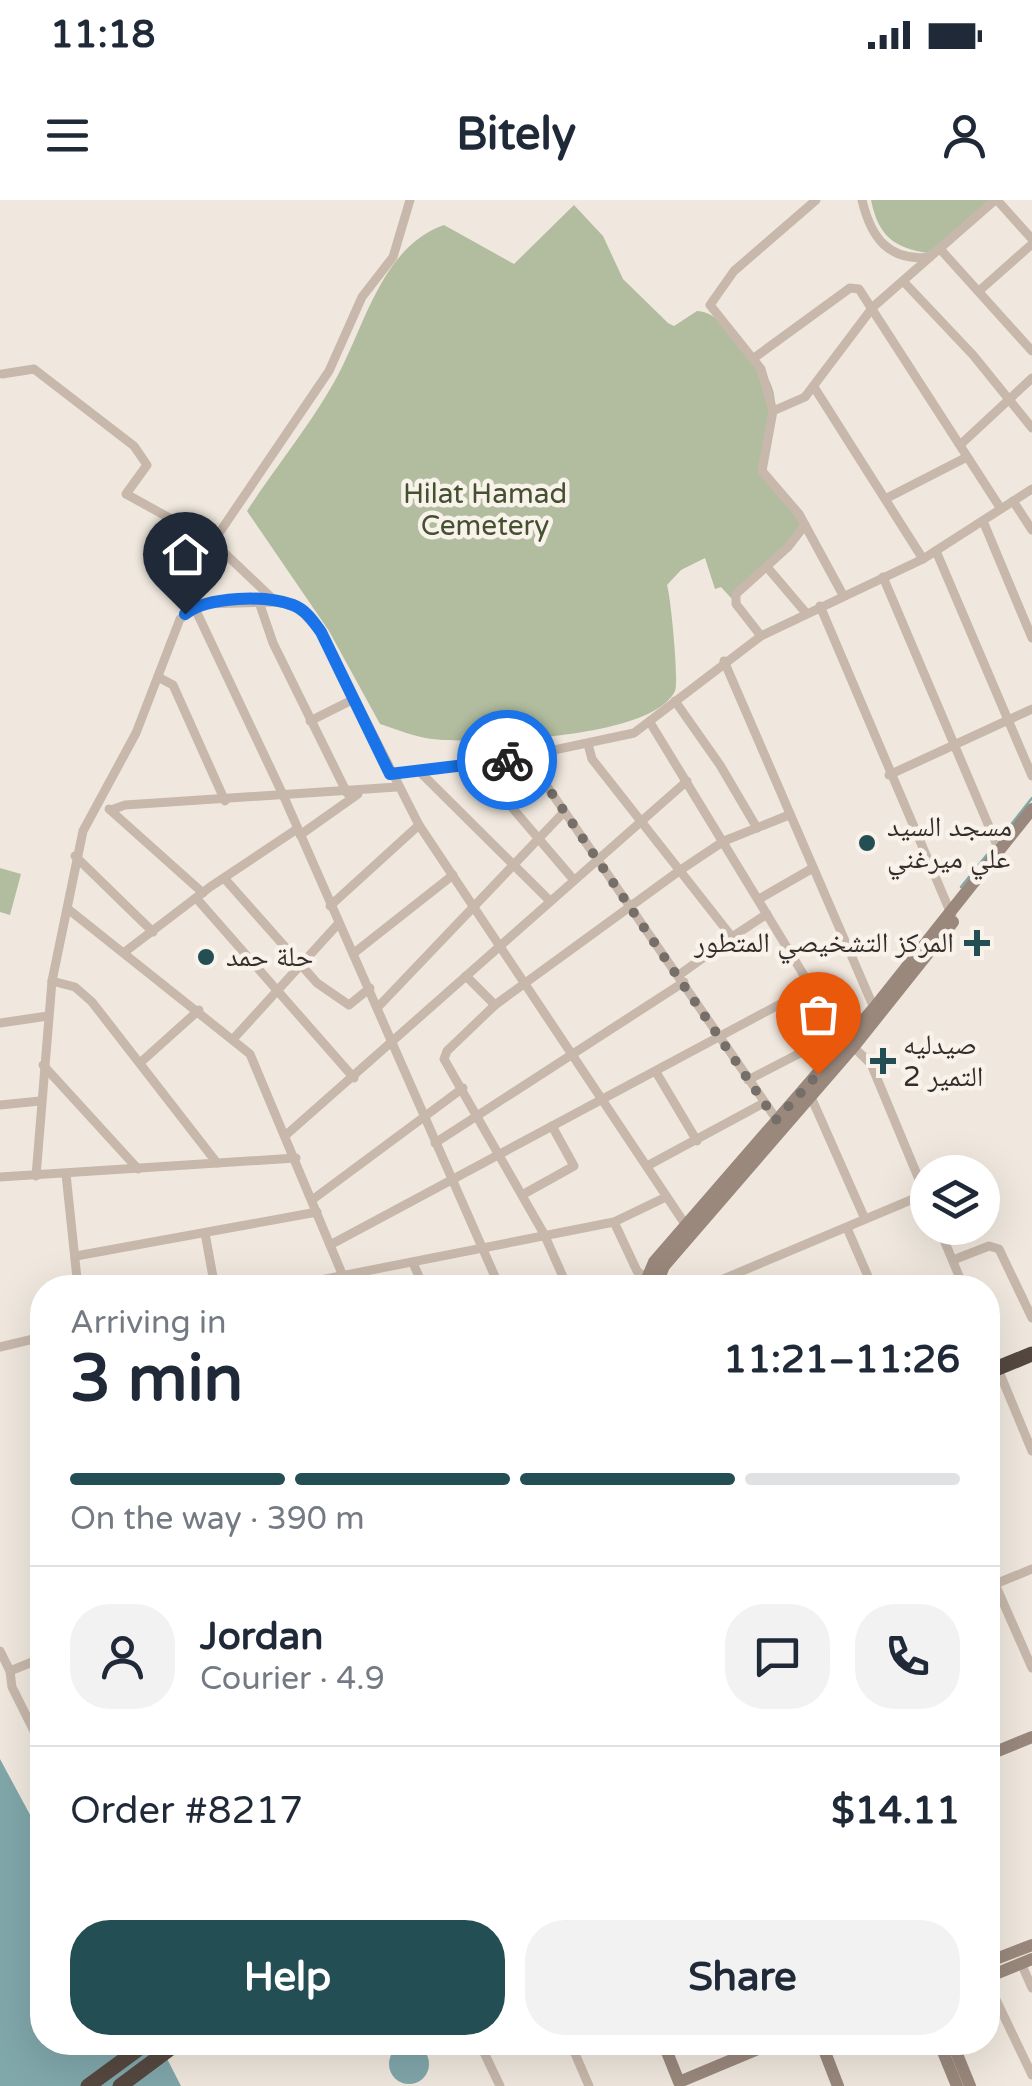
<!DOCTYPE html>
<meta charset="utf-8">
<style>
body{margin:0;font-family:"Varela Round","Noto Naskh Arabic",sans-serif;background:#f2f2f3;color:#1f2937;height:100vh;display:flex;flex-direction:column;font-size:38px;white-space:nowrap}
*{box-sizing:border-box;margin:0}
p{font-size:32px;color:#747a83}
.icon{flex:none;width:55px;height:55px;fill:none;stroke:currentColor;stroke-width:2;stroke-linecap:round;stroke-linejoin:round}
.map{position:relative;flex:1;overflow:hidden}
.sheet{position:absolute;left:30px;top:1075px;width:970px;height:780px;display:flex;flex-direction:column;background:#fff;border-radius:40px;box-shadow:0 10px 40px #0002}
.sheet>*{flex:none}
.tools{position:absolute;left:910px;top:955px;display:grid;gap:20px}
.tools a{display:grid;place-items:center;width:90px;height:90px;border-radius:50%;background:#fff;box-shadow:0 10px 40px #0002;font-size:50px}
.pin{position:absolute;display:grid;place-items:center;width:85px;height:85px;color:#fff;margin:-102px -42px;border-radius:50% 50% 50% 0;rotate:-45deg;box-shadow:0 0 10px #0007}
.pin .icon{rotate:45deg}
.courier{position:absolute;display:grid;place-items:center;width:100px;height:100px;margin:-50px;border:8px solid #1a73e8;border-radius:50%;background:#fff;color:#222;box-shadow:0 2px 12px #0007}
.summary em{font-style:normal;font-weight:800}
.summary div{display:flex;flex-direction:column-reverse}
.summary{display:flex;align-items:center;justify-content:space-between;height:170px;padding:0 40px}
h1{font-size:65px;font-weight:800;line-height:75px}
.bar{display:grid;grid-template-columns:repeat(4,1fr);gap:15px 10px;align-content:center;height:120px;padding:0 40px}
.bar i{height:12px;border-radius:8px;background:#e0e1e3}
.bar .selected{background:#234e53}
.bar p{grid-column:span 4}
.line{display:flex;align-items:center;gap:25px;padding:0 40px;border-top:2px solid #e0e1e3}
.line div{flex:1}
.round{display:grid;place-items:center;flex:none;width:105px;height:105px;border-radius:40px;background:#f2f2f3}
.cta{display:flex;gap:20px;margin-top:auto;padding:20px 40px}
.cta a{flex:1;height:115px;border-radius:40px;background:#234e53;color:#fff;font-size:40px;font-weight:800;line-height:115px;text-align:center}
.cta a+a{background:#f2f2f3;color:#1f2937}
.status{display:flex;justify-content:space-between;align-items:center;height:70px;padding:0 50px;background:#fff;direction:ltr}
.status svg{height:28px;fill:currentColor}
header{display:flex;justify-content:space-between;align-items:center;height:130px;padding:0 40px;background:#fff;font-size:45px;font-weight:800}
.map>svg:first-child{display:block}
.green{fill:#b2bd9f}
.water{fill:#80a7aa}
.lines{fill:none;stroke-linecap:round;stroke-linejoin:round}
.stream{stroke:#80a7aa;stroke-width:2.5}
.street{stroke:#c7b8ab;stroke-width:9}
.secondary{stroke:#9a887c;stroke-width:12}
.highway{stroke:#554841;stroke-width:15}
.done{stroke:#766e68;stroke-width:10;stroke-dasharray:0 18}
.route{stroke:#1a73e8;stroke-width:12}
.poi-dot{fill:#234e53;stroke:#f8f2ea;stroke-width:4}
.labels{text-anchor:middle;dominant-baseline:central;stroke-width:9;stroke-linejoin:round;paint-order:stroke}
.park-label{font-size:28px;fill:#445130;stroke:#f8f2ea}
.poi-label{font-size:28px;fill:#352d29;stroke:#f8f2ea;text-anchor:start}
</style>
<div class="status"><b>11:18</b><svg viewBox="0 0 49 12"><path d="M0 12V9h3v3zM5 12V6h3v6zM10 12V3h3v9zM15 12V0h3v12zM26 1h20v11H26zM47 4h2v5h-2z"/></svg></div>
<header><svg class="icon" aria-label="menu" viewBox="0 0 24 24"><path d="M4 6h16M4 12h16M4 18h16"/></svg>Bitely<svg class="icon" aria-label="person" viewBox="0 0 24 24"><circle cx="12" cy="8" r="4"/><path d="M4 21q1-7 8-7t8 7"/></svg></header>
<div class="map">
<svg width="1032" height="1886" viewBox="0 0 1032 1886">
<rect width="100%" height="100%" fill="#f0e8de"/>
<g class="green">
<path d="M871 0H992L928 53C893 48 878 35 871 0Z"/>
<path d="M574 5 603 36 623 79 668 123 674 126 697 111C722 110 770 170 774 194 778 217 764 250 758 272L802 321 803 334 732 399 721 387 715 389 705 358 681 370 667 385C671 398 679 483 675 491 653 539 479 544 432 539 415 537 396 529 380 524L329 431 247 311C278 263 319 215 344 163 368 113 387 45 444 25L514 64Z"/>
<polygon points="0,668 21,674 10,715 0,712"/>
</g>
<g class="water">
<polygon points="0,1559 42,1637 42,1842 159,1843 181,1886 0,1886"/>
<circle cx="409" cy="1864" r="20"/>
</g>
<g class="lines">
<g class="stream">
<polyline points="999,640 1032,598"/>
<polyline points="961,687 994,646"/>
</g>
<g class="street">
<polyline points="410,0 393,57 362,97 329,171 213,342 190,398 284,597 500,1088"/>
<path d="M862 0C871 38 889 62 930 57"/>
<polyline points="997,0 1032,39"/>
<polyline points="941,50 1032,151"/>
<polyline points="903,81 973,155 1032,228"/>
<polyline points="979,91 1032,44"/>
<polyline points="754,158 850,88 859,89 1001,309"/>
<polyline points="2,174 34,169 134,246 147,265 126,294 213,342 276,402"/>
<polyline points="814,187 923,359"/>
<polyline points="773,211 761,169 710,105 734,71 816,0"/>
<polyline points="960,245 1032,178"/>
<polyline points="887,298 967,257"/>
<polyline points="1013,301 1032,330"/>
<polyline points="983,321 1032,438"/>
<polyline points="936,351 1032,576"/>
<polyline points="767,367 806,413"/>
<polyline points="883,377 999,650"/>
<polyline points="843,395 799,314 762,271 773,211 805,197 873,107 995,0"/>
<polyline points="259,402 273,443 347,593"/>
<polyline points="820,406 952,716"/>
<polyline points="761,436 736,404 736,394 788,347 805,325"/>
<polyline points="724,461 874,808"/>
<polyline points="158,477 173,485 225,601"/>
<polyline points="675,501 720,565 757,628"/>
<polyline points="310,521 354,499"/>
<polyline points="651,524 839,833 871,864 928,1001"/>
<polyline points="588,544 592,559 732,737 767,714"/>
<polyline points="534,554 542,579 777,920"/>
<polyline points="474,563 573,679"/>
<polyline points="419,571 549,700"/>
<polyline points="390,574 507,560 634,533 761,436 923,359 1032,289"/>
<polyline points="889,575 1032,509"/>
<polyline points="109,609 203,693"/>
<polyline points="111,610 125,605 397,587"/>
<polyline points="300,635 358,594"/>
<polyline points="75,656 153,732"/>
<polyline points="224,678 317,783 349,805 370,788"/>
<polyline points="197,699 354,878"/>
<polyline points="759,699 813,668"/>
<polyline points="330,706 419,625"/>
<polyline points="68,709 250,854 348,1088"/>
<polyline points="126,751 210,687 297,629"/>
<polyline points="354,753 453,675"/>
<polyline points="679,775 732,737"/>
<polyline points="466,776 495,805"/>
<polyline points="52,781 75,787 92,802 217,963"/>
<polyline points="378,807 564,612"/>
<polyline points="0,823 48,816"/>
<polyline points="235,837 338,724"/>
<polyline points="141,862 199,810"/>
<polyline points="43,865 138,969"/>
<polyline points="656,872 697,941"/>
<polyline points="748,880 839,833"/>
<polyline points="811,897 865,1019"/>
<polyline points="0,905 40,901"/>
<polyline points="286,935 687,581"/>
<polyline points="435,943 684,782"/>
<polyline points="647,966 762,904"/>
<polyline points="66,974 78,1088"/>
<polyline points="36,976 52,781 83,631 136,533 180,419 204,404 276,402 296,406 321,432 419,625 687,1027"/>
<polyline points="0,977 296,958"/>
<polyline points="522,995 574,966 552,926"/>
<polyline points="312,1000 463,888"/>
<polyline points="614,1022 637,1071 651,1082"/>
<polyline points="847,1028 873,1088"/>
<polyline points="939,1028 964,1088"/>
<polyline points="205,1033 215,1088"/>
<polyline points="330,1045 812,787"/>
<polyline points="76,1056 317,1012"/>
<polyline points="953,1060 989,1046 999,1049 1032,1118"/>
<polyline points="413,1063 424,1088"/>
<polyline points="280,1088 614,1022 666,997"/>
<polyline points="568,1088 544,1034 444,859 447,851 495,805 679,671 724,641 789,615"/>
<polyline points="702,1088 925,994"/>
<polyline points="988,1145 1032,1251"/>
<polyline points="0,1147 42,1137"/>
<polyline points="42,1224 42,1250"/>
<polyline points="995,1384 1032,1468"/>
<polyline points="988,1387 1032,1369"/>
<polyline points="0,1451 10,1471 12,1487 42,1547"/>
<polyline points="10,1471 42,1458"/>
<polyline points="1021,1763 1032,1788"/>
<polyline points="988,1783 1032,1875"/>
<polyline points="214,1842 226,1848 238,1842"/>
<polyline points="479,1842 500,1886"/>
<polyline points="570,1842 589,1886"/>
</g>
<g class="secondary">
<polyline points="643,1088 654,1062 874,808 1032,609"/>
<polyline points="655,1088 664,1066 855,845 953,722"/>
<polyline points="988,1555 1032,1537"/>
<polyline points="988,1762 1032,1745"/>
<polyline points="988,1777 1032,1759"/>
<polyline points="663,1842 679,1882 775,1842"/>
<polyline points="821,1842 838,1886"/>
<polyline points="939,1842 957,1886"/>
<polyline points="952,1842 970,1886"/>
</g>
<g class="highway">
<polyline points="988,1172 1032,1154"/>
<polyline points="88,1886 148,1842"/>
<polyline points="120,1886 179,1842"/>
</g>
</g>
<g class="lines">
<polyline class="done" points="507,560 534,554 542,579 776,920 818,874"/>
<path class="route" d="M185 414C208 396 266 395 293 405 306 410 313 421 321 432L390 574 507 560"/>
</g>
<g class="poi-dot">
<circle cx="867" cy="643" r="10"/>
<path d="M972 728h10v10h10v10h-10v10h-10v-10h-10v-10h10z"/>
<circle cx="206" cy="757" r="10"/>
<path d="M878 846h10v10h10v10h-10v10h-10v-10h-10v-10h10z"/>
</g>
<g class="labels">
<g class="park-label">
<text x="485" y="294">Hilat Hamad<tspan x="485" dy="32">Cemetery</tspan></text>
</g>
<g class="poi-label">
<text x="887" y="627">مسجد السيد<tspan x="887" dy="32">علي ميرغني</tspan></text>
<text x="954" y="743" text-anchor="end">المركز التشخيصي المتطور</text>
<text x="226" y="757">حلة حمد</text>
<text x="903" y="845">صيدليه<tspan x="903" dy="32">التمير 2</tspan></text>
</g>
</g>
</svg>
<div class="tools">
<a><svg class="icon" aria-label="layers" viewBox="0 0 24 24"><path d="M12 4l9 5-9 5-9-5zM3 14l9 5 9-5"/></svg></a>
</div>
<div class="pin" style="left:818px;top:874px;background:#ea580c"><svg class="icon" aria-label="bag" viewBox="0 0 24 24"><path d="M5 8h14l-1 12H6zM9 8a3 3 0 0 1 6 0"/></svg></div>
<div class="pin" style="left:185px;top:414px;background:#1f2937"><svg class="icon" aria-label="home" viewBox="0 0 24 24"><path d="M3 11l9-7 9 7M6 9v11h12V9"/></svg></div>
<div class="courier" style="left:507px;top:560px"><svg class="icon" aria-label="bike" viewBox="0 0 24 24"><circle cx="6" cy="16" r="4"/><circle cx="18" cy="16" r="4"/><path d="M6 16l4-8h5l3 8M10 8l3 8H6M13 5h3"/></svg></div>
<section class="sheet">
<div class="summary"><div><h1>3 min</h1><p>Arriving in</p></div><em>11:21–11:26</em></div>
<div class="bar"><i class="selected"></i><i class="selected"></i><i class="selected"></i><i></i><p>On the way · 390 m</p></div>
<div class="line" style="height:180px"><a class="round"><svg class="icon" aria-label="person" viewBox="0 0 24 24"><circle cx="12" cy="8" r="4"/><path d="M4 21q1-7 8-7t8 7"/></svg></a><div><b>Jordan</b><p>Courier · 4.9</p></div><a class="round"><svg class="icon" aria-label="chat" viewBox="0 0 24 24"><path d="M4 5h16v11H9l-5 4z"/></svg></a><a class="round"><svg class="icon" aria-label="phone" viewBox="0 0 24 24"><path d="M5 4h4l2 5-3 2q2 4 5 5l2-3 5 2v4C11 20 4 13 5 4z"/></svg></a></div>
<div class="line" style="height:130px"><div>Order #8217</div><b>$14.11</b></div>
<div class="cta"><a>Help</a><a>Share</a></div>
</section>
</div>
